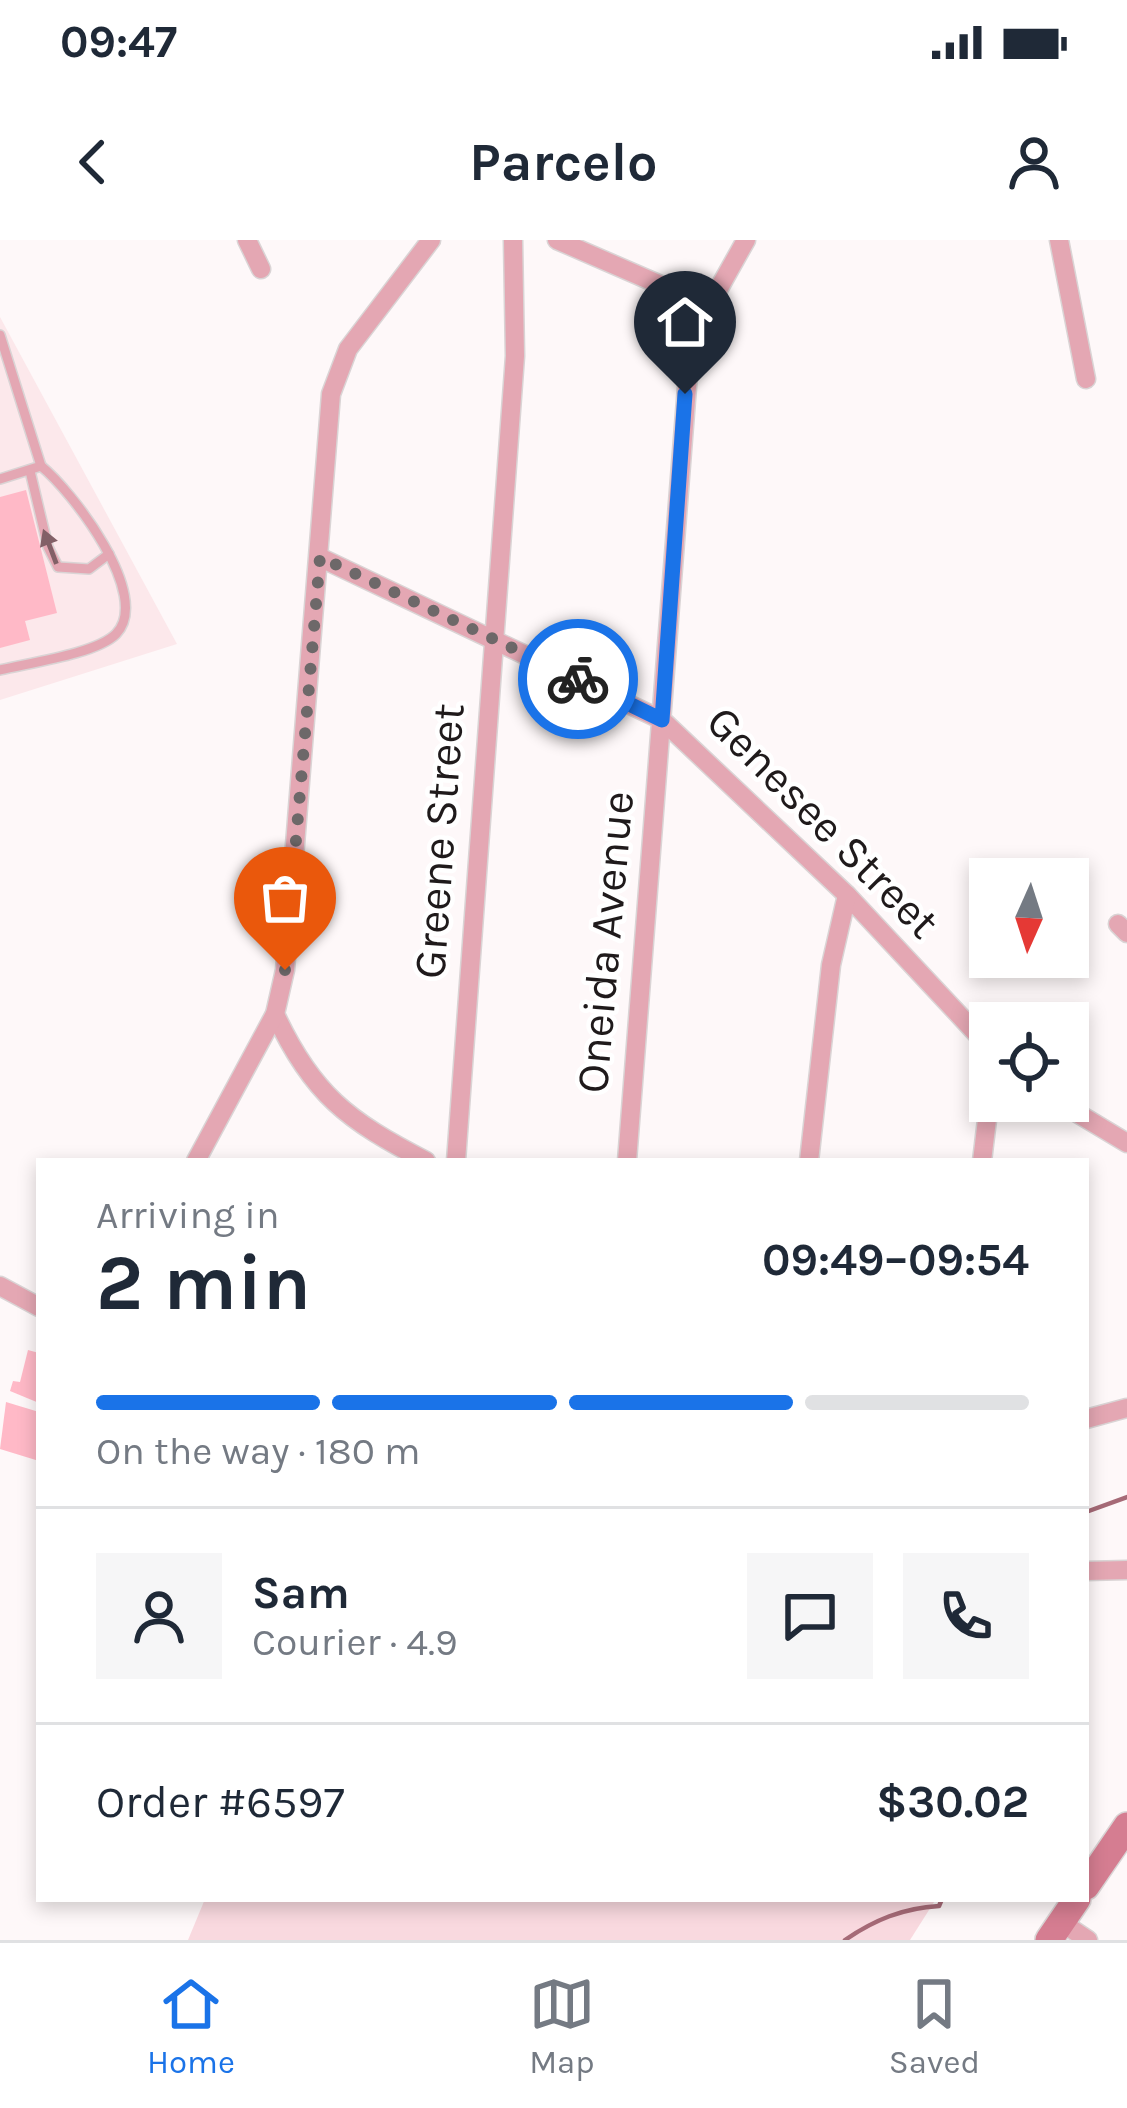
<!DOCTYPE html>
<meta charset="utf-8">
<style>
body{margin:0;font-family:Karla,sans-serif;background:#f6f6f7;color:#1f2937;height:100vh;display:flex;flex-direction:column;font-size:45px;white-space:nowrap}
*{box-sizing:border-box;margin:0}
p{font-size:39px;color:#747a83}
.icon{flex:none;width:66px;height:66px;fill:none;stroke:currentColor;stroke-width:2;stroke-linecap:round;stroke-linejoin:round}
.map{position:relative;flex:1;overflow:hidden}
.details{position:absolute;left:36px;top:918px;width:1053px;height:744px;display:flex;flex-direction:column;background:#fff;border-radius:0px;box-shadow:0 6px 18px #0003}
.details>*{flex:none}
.needle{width:78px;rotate:183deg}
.tools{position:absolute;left:969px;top:618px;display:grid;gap:24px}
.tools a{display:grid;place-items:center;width:120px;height:120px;border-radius:0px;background:#fff;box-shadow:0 6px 18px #0003;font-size:60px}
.pin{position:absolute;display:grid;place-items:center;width:102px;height:102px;color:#fff;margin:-123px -51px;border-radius:50% 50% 50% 0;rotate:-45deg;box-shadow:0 0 12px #0007}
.pin .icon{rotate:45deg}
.courier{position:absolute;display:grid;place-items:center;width:120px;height:120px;margin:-60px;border:9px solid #1a73e8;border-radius:50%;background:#fff;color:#222;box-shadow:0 3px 15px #0007}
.summary em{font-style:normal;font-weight:700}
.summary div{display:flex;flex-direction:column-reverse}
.summary{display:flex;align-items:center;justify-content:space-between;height:204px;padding:0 60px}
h1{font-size:78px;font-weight:700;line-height:90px}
.bar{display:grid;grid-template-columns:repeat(4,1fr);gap:18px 12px;align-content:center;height:144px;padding:0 60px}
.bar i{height:15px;border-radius:9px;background:#e0e1e3}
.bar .active{background:#1a73e8}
.bar p{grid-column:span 4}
.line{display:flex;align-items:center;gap:30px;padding:0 60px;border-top:3px solid #e0e1e3}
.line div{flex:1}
.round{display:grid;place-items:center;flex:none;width:126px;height:126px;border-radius:0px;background:#f6f6f7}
.status{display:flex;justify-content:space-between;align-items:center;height:84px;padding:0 60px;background:#fff;direction:ltr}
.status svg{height:33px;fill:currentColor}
header{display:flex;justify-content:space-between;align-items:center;height:156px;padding:0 60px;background:#fff;font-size:54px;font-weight:700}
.tabs{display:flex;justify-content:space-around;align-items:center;height:168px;border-top:3px solid #e0e1e3;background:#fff;font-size:33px;color:#747a83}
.tabs a{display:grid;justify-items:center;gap:6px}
.tabs .active{color:#1a73e8}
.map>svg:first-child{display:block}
.built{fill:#fce8eb}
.green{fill:#f9d9df}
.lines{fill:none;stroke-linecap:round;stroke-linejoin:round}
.stream{stroke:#a66a77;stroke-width:4.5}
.building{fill:#ffb9c7}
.lane-casing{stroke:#dad4d5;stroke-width:12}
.street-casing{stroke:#dad4d5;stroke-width:21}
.secondary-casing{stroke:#dad4d5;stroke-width:30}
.lane{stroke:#e4a7b3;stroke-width:9}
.street{stroke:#e4a7b3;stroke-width:18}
.secondary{stroke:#d57d91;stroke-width:27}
.oneway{fill:#826067}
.done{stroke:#6d6869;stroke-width:12;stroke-dasharray:0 21.6}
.route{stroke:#1a73e8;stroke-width:15}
.labels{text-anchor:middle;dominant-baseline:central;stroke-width:9;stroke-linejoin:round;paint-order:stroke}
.street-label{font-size:45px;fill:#1f1a1b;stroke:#fff}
</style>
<div class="status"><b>09:47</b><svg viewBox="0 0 49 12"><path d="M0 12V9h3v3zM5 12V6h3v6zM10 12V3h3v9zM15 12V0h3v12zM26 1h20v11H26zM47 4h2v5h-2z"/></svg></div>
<header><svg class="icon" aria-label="back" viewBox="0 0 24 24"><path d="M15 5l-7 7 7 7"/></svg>Parcelo<svg class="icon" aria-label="person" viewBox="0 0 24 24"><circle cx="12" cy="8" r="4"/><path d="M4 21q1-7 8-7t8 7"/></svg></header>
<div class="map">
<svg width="1127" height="1700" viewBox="0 0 1127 1700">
<rect width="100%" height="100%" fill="#fef8f9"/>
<polygon class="built" points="0,77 177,404 0,460"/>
<polygon class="green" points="205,1659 936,1659 910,1700 188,1700"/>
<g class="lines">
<g class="stream">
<polyline points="1086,1272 1127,1257"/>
<path d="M845 1700C874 1680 903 1668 939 1666L942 1659"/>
</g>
</g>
<g class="building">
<polygon points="26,250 57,373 25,381 30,400 0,408 0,257"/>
<polygon points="28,1110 39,1113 39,1163 10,1151 13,1141 20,1142"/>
<polygon points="6,1162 39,1172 39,1221 0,1209"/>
</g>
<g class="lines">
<defs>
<g id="lane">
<polyline points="0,95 41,226 0,239"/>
<polyline points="30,231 48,307 58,327 89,329 109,314"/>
<path d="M0 430C28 423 96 414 116 394 153 356 72 251 41 226"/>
</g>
<g id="street">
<polyline points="247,0 261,29"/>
<polyline points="557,0 709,66"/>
<polyline points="1059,0 1086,139"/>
<polyline points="319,317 662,480 847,655 990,808"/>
<polyline points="1118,684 1127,693"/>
<path d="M275 774C312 854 348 881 426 921"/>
<polyline points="1057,861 1127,903"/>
<polyline points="196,921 275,774 285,730 331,154 348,109 431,0"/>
<polyline points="456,921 515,116 513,0"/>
<polyline points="627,921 689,121 709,66 746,0"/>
<polyline points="809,921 831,725 847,655"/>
<polyline points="982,921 990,855"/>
<polyline points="0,1046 39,1067"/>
<polyline points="1086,1179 1127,1168"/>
<polyline points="1086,1331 1127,1330"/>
<polyline points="1061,1682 1088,1700"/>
</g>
<g id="secondary">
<polyline points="1086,1646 1127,1586"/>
<polyline points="1049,1700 1077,1659"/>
</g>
</defs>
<use href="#lane" class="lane-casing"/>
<use href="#street" class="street-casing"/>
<use href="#secondary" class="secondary-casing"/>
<use href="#lane" class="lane"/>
<use href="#street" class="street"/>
<use href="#secondary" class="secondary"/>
</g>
<defs><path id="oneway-solid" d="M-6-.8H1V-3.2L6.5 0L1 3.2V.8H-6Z" transform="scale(3)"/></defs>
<use class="oneway" href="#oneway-solid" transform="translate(50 307) rotate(-111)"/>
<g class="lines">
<polyline class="done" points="285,730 320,317 578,439"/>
<polyline class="route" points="578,439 662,480 685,154"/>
</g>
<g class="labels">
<g class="street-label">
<text transform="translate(823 582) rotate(45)">Genesee Street</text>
<text transform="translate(439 601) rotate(-86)">Greene Street</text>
<text transform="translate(605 702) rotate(-85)">Oneida Avenue</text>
</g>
</g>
</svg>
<div class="tools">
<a><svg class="needle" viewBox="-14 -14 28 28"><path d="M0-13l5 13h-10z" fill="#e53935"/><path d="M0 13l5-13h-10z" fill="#747a83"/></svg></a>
<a><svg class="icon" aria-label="locate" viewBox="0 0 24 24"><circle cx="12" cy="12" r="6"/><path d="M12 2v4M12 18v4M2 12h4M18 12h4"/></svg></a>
</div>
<div class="pin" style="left:285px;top:730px;background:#ea580c"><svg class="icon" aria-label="bag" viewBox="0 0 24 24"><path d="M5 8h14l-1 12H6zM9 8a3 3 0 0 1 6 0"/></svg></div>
<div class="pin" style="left:685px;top:154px;background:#1f2937"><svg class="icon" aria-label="home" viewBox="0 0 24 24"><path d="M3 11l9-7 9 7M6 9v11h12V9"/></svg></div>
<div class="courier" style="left:578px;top:439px"><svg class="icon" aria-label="bike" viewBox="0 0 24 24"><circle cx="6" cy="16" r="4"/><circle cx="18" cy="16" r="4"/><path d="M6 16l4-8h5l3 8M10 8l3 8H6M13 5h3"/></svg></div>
<section class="details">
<div class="summary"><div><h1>2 min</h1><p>Arriving in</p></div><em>09:49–09:54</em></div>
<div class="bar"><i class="active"></i><i class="active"></i><i class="active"></i><i></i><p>On the way · 180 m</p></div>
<div class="line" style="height:216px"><a class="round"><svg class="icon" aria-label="person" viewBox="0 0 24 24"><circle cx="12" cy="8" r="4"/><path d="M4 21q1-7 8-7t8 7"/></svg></a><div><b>Sam</b><p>Courier · 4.9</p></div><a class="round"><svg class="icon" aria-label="chat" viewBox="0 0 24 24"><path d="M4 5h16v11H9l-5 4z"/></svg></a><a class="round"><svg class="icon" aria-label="phone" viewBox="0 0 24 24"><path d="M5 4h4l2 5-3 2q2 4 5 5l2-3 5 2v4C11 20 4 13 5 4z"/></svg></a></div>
<div class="line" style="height:156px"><div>Order #6597</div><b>$30.02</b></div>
</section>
</div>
<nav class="tabs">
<a class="active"><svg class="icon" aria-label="home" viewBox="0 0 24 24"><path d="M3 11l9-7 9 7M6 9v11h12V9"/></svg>Home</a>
<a><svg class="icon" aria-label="map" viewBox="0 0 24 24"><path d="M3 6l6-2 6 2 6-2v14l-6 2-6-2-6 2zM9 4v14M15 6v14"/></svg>Map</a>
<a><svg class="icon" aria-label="saved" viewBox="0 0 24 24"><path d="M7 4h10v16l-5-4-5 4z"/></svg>Saved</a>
</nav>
